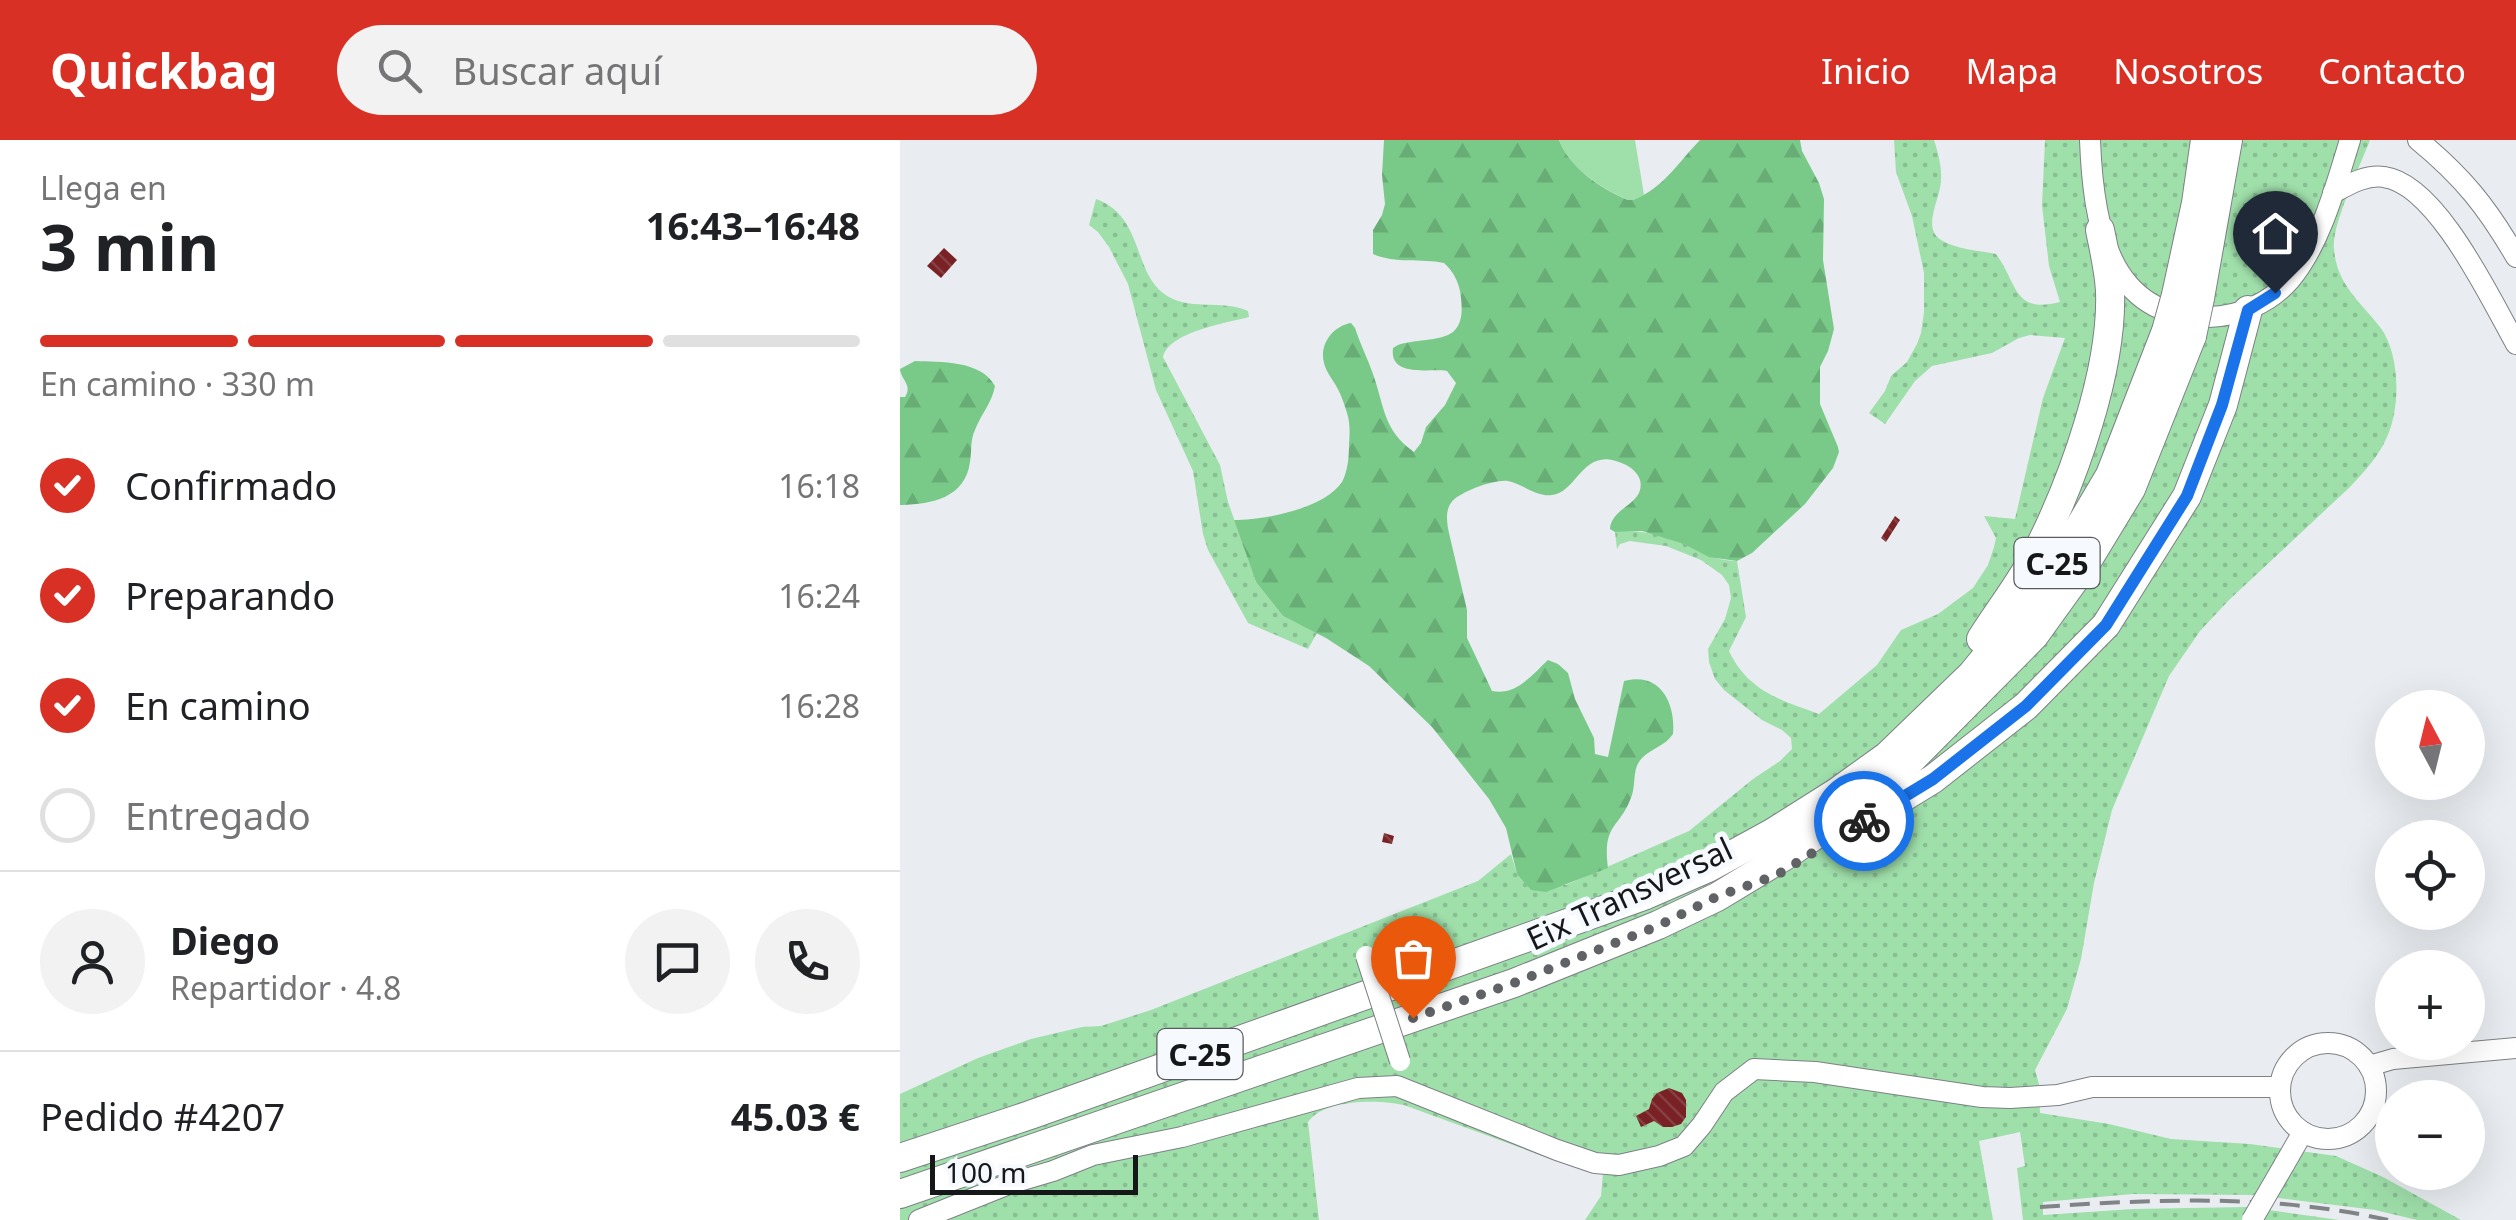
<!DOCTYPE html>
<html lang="es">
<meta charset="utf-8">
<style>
body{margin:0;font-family:"Noto Sans",sans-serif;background:#f2f2f2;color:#202124;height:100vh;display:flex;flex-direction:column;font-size:38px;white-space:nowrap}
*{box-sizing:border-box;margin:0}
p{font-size:32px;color:#757577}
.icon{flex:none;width:55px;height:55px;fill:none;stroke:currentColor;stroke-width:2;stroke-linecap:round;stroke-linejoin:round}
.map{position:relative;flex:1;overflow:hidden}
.drawer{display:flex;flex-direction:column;background:#fff;width:900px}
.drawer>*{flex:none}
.needle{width:65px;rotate:353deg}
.tools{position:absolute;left:1475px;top:550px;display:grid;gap:20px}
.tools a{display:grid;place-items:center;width:110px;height:110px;border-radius:50%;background:#fff;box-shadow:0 10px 40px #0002;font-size:50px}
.scale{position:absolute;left:30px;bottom:25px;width:208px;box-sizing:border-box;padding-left:10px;border:5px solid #161719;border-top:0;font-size:28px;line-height:35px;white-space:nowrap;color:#161719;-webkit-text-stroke:8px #f6faff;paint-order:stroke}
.pin{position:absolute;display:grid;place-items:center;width:85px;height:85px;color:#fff;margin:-102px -42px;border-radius:50% 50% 50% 0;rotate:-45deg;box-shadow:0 0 10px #0007}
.pin .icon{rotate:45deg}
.courier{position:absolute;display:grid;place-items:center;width:100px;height:100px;margin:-50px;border:8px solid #1a73e8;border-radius:50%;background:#fff;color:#222;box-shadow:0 2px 12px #0007}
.headline em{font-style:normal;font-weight:700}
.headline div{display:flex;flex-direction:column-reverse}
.headline{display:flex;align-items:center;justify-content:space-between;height:170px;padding:0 40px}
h1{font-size:65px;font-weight:700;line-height:75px}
.bar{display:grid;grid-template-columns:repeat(4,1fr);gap:15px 10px;align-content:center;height:120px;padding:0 40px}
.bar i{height:12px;border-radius:8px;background:#e0e0e0}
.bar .active{background:#d93025}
.bar p{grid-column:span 4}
.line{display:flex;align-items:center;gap:25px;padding:0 40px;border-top:2px solid #e0e0e0}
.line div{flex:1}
.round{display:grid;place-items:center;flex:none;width:105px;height:105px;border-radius:52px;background:#f2f2f2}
ol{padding:0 40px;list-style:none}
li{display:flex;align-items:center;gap:30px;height:110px}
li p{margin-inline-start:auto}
li .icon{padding:10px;border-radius:50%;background:#d93025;color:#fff;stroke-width:4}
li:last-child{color:#757577}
li i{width:55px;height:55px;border:5px solid #e0e0e0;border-radius:50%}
header{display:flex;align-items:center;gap:60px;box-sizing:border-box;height:140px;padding:0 50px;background:#d93025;color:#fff}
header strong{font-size:48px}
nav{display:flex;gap:55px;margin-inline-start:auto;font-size:35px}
.search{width:700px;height:90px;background:#f2f2f2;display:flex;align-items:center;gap:25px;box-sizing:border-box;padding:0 35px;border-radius:55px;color:#757577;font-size:38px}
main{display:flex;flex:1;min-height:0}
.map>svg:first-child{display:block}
.grass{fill:url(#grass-dots)}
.forest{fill:url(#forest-firs)}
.garden{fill:#9fdfaa}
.building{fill:url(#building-back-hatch)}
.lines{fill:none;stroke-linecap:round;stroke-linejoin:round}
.minor-casing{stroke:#7d8185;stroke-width:22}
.highway-casing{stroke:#7d8185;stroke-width:30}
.minor{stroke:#fff;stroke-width:20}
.highway{stroke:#fff;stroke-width:28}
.rail{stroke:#818487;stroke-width:4;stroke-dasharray:20 10;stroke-linecap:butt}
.minor-bridge-casing{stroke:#7d8185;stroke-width:22;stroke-linecap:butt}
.highway-bridge-casing{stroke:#7d8185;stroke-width:30;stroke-linecap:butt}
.minor-bridge{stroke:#fff;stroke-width:20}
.highway-bridge{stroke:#fff;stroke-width:28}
.done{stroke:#606265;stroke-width:10;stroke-dasharray:0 18}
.route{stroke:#1a73e8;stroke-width:12}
.labels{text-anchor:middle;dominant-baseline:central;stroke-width:10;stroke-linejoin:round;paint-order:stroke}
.shield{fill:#f6faff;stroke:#595b5e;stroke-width:2.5}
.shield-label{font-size:30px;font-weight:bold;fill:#161719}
.street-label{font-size:32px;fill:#161719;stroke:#f6faff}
</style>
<header>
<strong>Quickbag</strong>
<div class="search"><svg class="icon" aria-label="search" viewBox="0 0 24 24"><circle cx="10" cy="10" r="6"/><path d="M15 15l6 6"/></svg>Buscar aquí</div>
<nav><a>Inicio</a><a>Mapa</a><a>Nosotros</a><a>Contacto</a></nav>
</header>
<main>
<section class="drawer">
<div class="headline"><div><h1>3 min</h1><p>Llega en</p></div><em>16:43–16:48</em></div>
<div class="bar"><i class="active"></i><i class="active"></i><i class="active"></i><i></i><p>En camino · 330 m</p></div>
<ol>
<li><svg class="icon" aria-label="check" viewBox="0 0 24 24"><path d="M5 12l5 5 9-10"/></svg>Confirmado<p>16:18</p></li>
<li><svg class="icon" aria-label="check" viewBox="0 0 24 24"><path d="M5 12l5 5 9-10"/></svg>Preparando<p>16:24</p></li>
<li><svg class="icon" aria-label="check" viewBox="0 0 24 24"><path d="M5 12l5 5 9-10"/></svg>En camino<p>16:28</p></li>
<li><i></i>Entregado</li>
</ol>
<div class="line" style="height:180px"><a class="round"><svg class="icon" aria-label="person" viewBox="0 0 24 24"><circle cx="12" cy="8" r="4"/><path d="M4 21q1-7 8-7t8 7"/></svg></a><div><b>Diego</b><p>Repartidor · 4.8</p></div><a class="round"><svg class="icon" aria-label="chat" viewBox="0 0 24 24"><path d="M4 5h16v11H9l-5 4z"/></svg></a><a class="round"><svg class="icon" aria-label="phone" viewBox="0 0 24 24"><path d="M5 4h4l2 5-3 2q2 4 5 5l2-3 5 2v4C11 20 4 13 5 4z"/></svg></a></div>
<div class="line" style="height:130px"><div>Pedido #4207</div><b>45.03 €</b></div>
</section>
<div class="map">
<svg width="1616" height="1080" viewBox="0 0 1616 1080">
<defs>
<pattern id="grass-dots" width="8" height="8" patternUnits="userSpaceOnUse" patternTransform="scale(2.5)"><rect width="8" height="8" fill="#9fdfaa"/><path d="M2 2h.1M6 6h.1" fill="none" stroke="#88bf92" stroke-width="1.8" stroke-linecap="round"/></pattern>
<pattern id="forest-firs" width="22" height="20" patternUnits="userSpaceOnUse" patternTransform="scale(2.5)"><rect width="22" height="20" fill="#79ca89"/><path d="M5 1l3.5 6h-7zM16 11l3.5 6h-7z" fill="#68ad76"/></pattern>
<pattern id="building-back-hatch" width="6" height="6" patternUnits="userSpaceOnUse" patternTransform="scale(2.5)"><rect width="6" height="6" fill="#792124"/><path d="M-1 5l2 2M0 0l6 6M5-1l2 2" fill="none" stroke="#863f42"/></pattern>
</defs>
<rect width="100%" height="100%" fill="#e9edf1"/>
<g class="grass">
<path d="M994 0H1034C1038 13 1042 26 1041 40 1041 58 1021 88 1041 100 1057 110 1078 110 1096 114 1118 144 1113 174 1160 162L1149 126 1142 65 1145 0H1470C1461 24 1431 86 1434 109 1437 145 1459 160 1480 187 1500 213 1501 267 1487 297 1479 316 1464 332 1450 347L1329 460 1300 491 1269 536 1212 670 1194 743 1181 819 1167 869 1135 930 1139 944 1140 973 1209 984 1271 999 1350 1004 1436 1016 1483 1037 1561 1080H1517L1475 1070 1353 1055 1233 1054 1143 1062V1075L1233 1069 1347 1067 1439 1080H1123L1117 1028 1125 1026 1120 992 1079 1001 1093 1080H685L701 1056 703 1033 659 1022 504 965C479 959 423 959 408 982L419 1080H0V954L78 918 131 899 182 887 201 886 251 870 578 741 611 714 617 734 666 745 789 691 853 639 880 621 892 609 891 598 882 590 862 580 824 550 815 539 809 522 808 509 825 479 831 458 829 445 822 435 801 420 766 406 730 401 720 404 717 409 715 392C740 389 761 395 785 404 804 412 815 421 837 421L846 477 829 511C848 551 880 560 919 574L977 525 1001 490 1038 474 1073 448 1088 425 1094 407 1096 398 1084 376 1115 379 1143 258 1165 198 1130 195 1119 198 1092 213 1032 226 1015 241 985 284 969 273 985 251 991 236 1007 222 1017 204 1021 193 1024 172V133L1012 76 996 32Z"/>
<path d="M196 59C243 76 233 130 263 153 287 172 322 159 348 171L349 177C326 183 269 192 263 217L320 325 328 362 356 442 383 476 417 493 408 509 348 483 308 410 303 394 293 331 256 250 228 144 209 107 198 92 189 85Z"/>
</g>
<g class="forest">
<path d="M484 0H659C671 29 700 48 728 60 758 56 780 20 800 0H900L902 11 919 43 924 59 923 120 934 189 928 211 920 227V264L938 307 939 312 933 328 905 364 852 413 837 421 809 417 784 404 742 391 715 392 710 389C711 367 746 364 740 340 738 333 731 327 724 324 683 304 678 352 652 355 636 357 623 344 608 341 595 339 558 352 551 363 545 371 547 384 549 393L567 470V498L592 551C616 556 632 535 648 520L658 524 668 533 675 559 694 598 695 614 708 617 724 541C760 531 776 563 773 594 765 606 752 608 742 618 732 628 736 643 732 655 720 690 702 682 708 728L646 752 631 750 617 734 606 688 589 659 532 587 469 526 426 498 383 476 356 442 334 380C364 380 424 369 442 342 448 331 449 316 449 304 450 293 450 282 447 273 444 263 440 252 435 244 431 237 426 231 424 223 419 204 433 186 451 183L455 188C460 204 468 219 473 234 485 268 483 290 514 312L521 303 526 287 545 265 556 243 547 231C529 228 489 238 493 208L498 205C532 195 567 208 561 158 560 144 554 132 544 123 521 118 495 124 473 114V90L482 75 485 64 482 35Z"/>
<path d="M15 221C40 222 81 220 95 246 92 263 81 274 75 290 70 300 72 311 70 322 65 358 32 364 2 365H0V257H5C13 245 1 240 0 229Z"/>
</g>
<path class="garden" d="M659 0H735L744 55 734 60H728C701 48 670 29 659 0Z"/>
<g class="building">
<polygon points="44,108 57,120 41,138 27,126"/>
<polygon points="995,376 1000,380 986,402 981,398"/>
<polygon points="484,693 494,696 492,704 482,702"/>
<polygon points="769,948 782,953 786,960 786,977 781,984 772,987 763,987 754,981 741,987 736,976 749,969 752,959 757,953"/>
</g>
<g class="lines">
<defs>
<g id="minor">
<path d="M1190 0C1193 80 1207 180 1309 177 1340 176 1370 163 1390 140 1421 103 1436 45 1450 0"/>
<path d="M1518 0C1563 37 1587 67 1616 117"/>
<path d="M1433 53C1448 45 1466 34 1484 37 1537 44 1591 160 1616 204"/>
<circle cx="1428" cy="951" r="48"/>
<polyline points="1469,926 1493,919 1616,908"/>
<polyline points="1384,1025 1403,992"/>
<polyline points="19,1080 109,1044 153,1031 193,1015 282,997 458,948 497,946 657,1010 695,1023 719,1025 759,1016 784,1006 802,985 824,952 854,929 915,932 1082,957 1110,958 1158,955 1192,947 1380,947"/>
</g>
<g id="highway">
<polyline points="1276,155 1296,63 1305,0"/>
<polyline points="1300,158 1328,0"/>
<path d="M1081 499C1100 469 1123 440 1139 408 1174 338 1213 229 1210 151 1209 131 1204 110 1200 90"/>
<polyline points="947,692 1033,639 1126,566 1206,485 1287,356 1323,265 1348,170"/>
<polyline points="0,1018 130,975 746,755 808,728 872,693 937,652 987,616 1072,534 1123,472 1164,413 1210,335 1266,191"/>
<polyline points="0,1054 614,843 758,785 817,757 888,714 950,671 1006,625 1134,496 1183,428 1231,349 1292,196"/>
</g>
</defs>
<use href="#minor" class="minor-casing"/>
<use href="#highway" class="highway-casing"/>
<use href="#minor" class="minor"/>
<use href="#highway" class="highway"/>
<path class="rail" d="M1140 1067C1255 1059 1374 1054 1488 1080"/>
<defs>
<g id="minor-bridge">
<polyline points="466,816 500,921"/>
<polyline points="1352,1080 1384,1025"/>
</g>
<g id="highway-bridge">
<polyline points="1266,191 1276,155"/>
<polyline points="1292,196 1300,158"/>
</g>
</defs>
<use href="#minor-bridge" class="minor-bridge-casing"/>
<use href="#highway-bridge" class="highway-bridge-casing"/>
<use href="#minor-bridge" class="minor-bridge"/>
<use href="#highway-bridge" class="highway-bridge"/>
</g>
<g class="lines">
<polyline class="done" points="513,878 614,843 758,786 816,757 877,735 964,681"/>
<polyline class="route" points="964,681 1033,639 1126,566 1206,485 1287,356 1322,265 1348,170 1375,153"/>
</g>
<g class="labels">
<g class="shield">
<rect x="1114.5" y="398" width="85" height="50" rx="8"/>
<rect x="257.5" y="889" width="85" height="50" rx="8"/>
</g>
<g class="shield-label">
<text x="1157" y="423">C-25</text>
<text x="300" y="914">C-25</text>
</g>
<g class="street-label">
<text transform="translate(729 753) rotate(-25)">Eix Transversal</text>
</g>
</g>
</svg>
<div class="tools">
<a><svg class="needle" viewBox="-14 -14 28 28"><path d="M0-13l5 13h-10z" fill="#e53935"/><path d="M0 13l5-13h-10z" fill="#757577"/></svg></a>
<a><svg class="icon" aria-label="locate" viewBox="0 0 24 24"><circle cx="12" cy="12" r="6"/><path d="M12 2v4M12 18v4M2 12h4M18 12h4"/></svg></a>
<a>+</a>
<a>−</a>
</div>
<div class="scale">100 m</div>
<div class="pin" style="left:513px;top:878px;background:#ea580c"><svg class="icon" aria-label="bag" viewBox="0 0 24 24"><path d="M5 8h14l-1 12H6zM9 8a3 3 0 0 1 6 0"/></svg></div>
<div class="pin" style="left:1375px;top:153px;background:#1f2937"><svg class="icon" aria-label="home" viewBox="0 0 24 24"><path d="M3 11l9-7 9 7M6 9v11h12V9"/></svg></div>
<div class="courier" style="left:964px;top:681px"><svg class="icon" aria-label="bike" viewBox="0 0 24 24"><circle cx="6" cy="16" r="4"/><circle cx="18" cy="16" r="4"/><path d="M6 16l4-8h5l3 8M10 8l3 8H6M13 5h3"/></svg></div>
</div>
</main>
